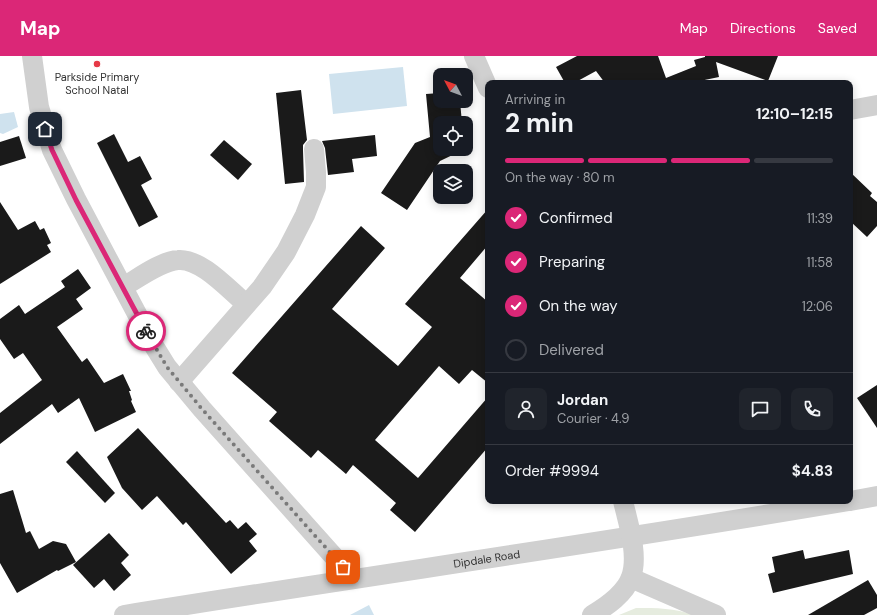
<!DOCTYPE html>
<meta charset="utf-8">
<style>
body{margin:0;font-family:"DM Sans",sans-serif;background:#20242c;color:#f1f3f6;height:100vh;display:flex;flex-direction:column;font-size:15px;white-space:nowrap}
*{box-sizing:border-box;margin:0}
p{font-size:13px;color:#9ea1a6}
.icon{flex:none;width:22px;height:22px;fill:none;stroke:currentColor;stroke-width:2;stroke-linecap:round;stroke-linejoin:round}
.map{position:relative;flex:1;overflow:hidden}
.side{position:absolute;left:485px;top:24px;width:368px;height:424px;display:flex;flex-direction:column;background:#171b24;border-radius:8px;box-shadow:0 2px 10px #0003}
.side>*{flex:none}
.needle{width:26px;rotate:311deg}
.controls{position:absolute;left:433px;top:12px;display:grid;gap:8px}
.controls a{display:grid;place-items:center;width:40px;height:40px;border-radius:8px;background:#171b24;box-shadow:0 2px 10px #0003;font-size:20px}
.pin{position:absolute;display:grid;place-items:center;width:34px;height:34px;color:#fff;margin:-17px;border-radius:8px;box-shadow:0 2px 6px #0006}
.courier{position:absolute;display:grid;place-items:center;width:40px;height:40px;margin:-20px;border:3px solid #db2777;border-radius:50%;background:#fff;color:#222;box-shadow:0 1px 5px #0007}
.summary em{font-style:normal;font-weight:700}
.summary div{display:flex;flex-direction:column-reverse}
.summary{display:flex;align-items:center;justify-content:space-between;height:68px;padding:0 20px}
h1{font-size:26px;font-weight:700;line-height:30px}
.bar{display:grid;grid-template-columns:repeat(4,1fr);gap:6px 4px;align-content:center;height:48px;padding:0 20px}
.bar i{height:5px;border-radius:3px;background:#363941}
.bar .on{background:#db2777}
.bar p{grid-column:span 4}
.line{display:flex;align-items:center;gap:10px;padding:0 20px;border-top:1px solid #363941}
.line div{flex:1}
.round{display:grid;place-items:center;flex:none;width:42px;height:42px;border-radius:8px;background:#20242c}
ol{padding:0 20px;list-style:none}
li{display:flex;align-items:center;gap:12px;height:44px}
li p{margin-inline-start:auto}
li .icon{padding:4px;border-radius:50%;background:#db2777;color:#fff;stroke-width:4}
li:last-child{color:#9ea1a6}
li i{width:22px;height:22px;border:2px solid #363941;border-radius:50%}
header{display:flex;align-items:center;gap:24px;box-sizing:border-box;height:56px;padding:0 20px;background:#db2777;color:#fff}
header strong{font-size:19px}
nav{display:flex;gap:22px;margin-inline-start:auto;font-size:14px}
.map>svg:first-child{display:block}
.green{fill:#e6ecdf}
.water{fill:#cfe2ee}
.building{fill:#1a1a1a}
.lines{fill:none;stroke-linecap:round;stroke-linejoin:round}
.street{stroke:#d0d0d0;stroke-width:20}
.done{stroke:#7a7a7a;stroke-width:4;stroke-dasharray:0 7.2}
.route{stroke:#db2777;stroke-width:5}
.poi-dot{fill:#e63946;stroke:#fff;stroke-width:1.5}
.labels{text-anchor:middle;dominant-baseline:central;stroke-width:4;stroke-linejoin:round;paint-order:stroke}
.poi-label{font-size:11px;fill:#333;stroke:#fff}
.street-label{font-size:11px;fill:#333;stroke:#fff}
</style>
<header>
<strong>Map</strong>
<nav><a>Map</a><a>Directions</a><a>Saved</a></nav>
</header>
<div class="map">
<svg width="877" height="559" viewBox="0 0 877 559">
<rect width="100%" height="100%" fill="#fff"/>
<path class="green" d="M636 552C656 552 675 552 694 559H619Z"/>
<g class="water">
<polygon points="403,11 407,50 333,58 329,18"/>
<polygon points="14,56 18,71 3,78 0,77 0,58"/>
<polygon points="369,549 374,559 350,559"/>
</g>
<g class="building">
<polygon points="577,0 658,0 666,22 696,10 694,4 705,1 705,0 778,0 768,25 716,6 719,21 690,27 605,27 596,15 574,27 565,27 556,11"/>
<polygon points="301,34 307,84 303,89 303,94 304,126 285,128 276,37"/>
<polygon points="440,37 440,45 460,45 462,67 440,67 440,93 465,93 440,105 407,154 381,137 415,87 430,81 426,38"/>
<polygon points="466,75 472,90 466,93"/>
<polygon points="114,78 128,106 140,100 152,123 141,129 158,161 139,171 97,87"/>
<polygon points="375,79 377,100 352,103 354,116 328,119 325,92 322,85"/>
<polygon points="19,80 26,102 0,110 0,86"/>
<polygon points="224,84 252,108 238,124 210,99"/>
<polygon points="850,116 872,137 870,140 877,146 877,170 867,181 850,165"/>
<polygon points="0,146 18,174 35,165 40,174 44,172 51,187 47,189 51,196 0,228"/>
<polygon points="488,153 488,189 460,222 488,246 488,327 472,314 459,328 439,310 375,384 418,422 488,341 488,391 415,476 390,454 396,447 353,409 346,418 318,394 311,402 269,365 277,356 232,317 361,170 385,192 332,253 398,310 432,271 405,248"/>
<polygon points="78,213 91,232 76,243 83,253 57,271 82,306 87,302 104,327 123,318 131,335 129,335 132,344 131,345 136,356 95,376 79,342 58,357 52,348 0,388 0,357 42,324 23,297 14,303 0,283 0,263 19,249 25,258 65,231 61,225"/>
<polygon points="877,329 877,372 857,342"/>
<polygon points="138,372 226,467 230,464 238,473 246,466 257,478 249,485 257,495 231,518 186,466 183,469 157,440 142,454 122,432 107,401"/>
<polygon points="77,395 115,437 105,447 66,406"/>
<polygon points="13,434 26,477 30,475 39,493 53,485 66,488 76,506 58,515 57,514 17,537 0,507 0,438"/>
<polygon points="109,477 129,499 121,507 131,519 114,535 104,523 94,532 73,509"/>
<polygon points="803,494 805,503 849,494 853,518 773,537 768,518 775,516 772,501"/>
<polygon points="868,524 877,539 877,552 864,559 808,559"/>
</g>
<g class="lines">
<g class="street">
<polyline points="32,0 39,51 52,94 76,143 154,290 167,311 202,353 353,522"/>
<polyline points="474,0 488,32"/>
<polyline points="850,54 877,49"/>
<path d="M123 231C137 223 161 205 178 204 201 202 229 234 246 248"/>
<polyline points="179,326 262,231 286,196 305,159 316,131 316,116 314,93"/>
<polyline points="850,445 877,440"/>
<polyline points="631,522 716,559"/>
<path id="s1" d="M124 559C366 520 608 486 849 445"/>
<path d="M592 559C607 550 625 538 631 521 639 499 628 467 623 445"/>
</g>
</g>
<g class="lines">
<polyline class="done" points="146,275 167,311 202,353 343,511"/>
<polyline class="route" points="45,73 52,94 76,144 146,275"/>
</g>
<circle class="poi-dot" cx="97" cy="8" r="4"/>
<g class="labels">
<g class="poi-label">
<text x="97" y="21">Parkside Primary<tspan x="97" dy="13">School Natal</tspan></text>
</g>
<g class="street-label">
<text stroke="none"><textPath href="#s1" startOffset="367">Dipdale Road</textPath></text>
</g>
</g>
</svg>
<div class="controls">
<a><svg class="needle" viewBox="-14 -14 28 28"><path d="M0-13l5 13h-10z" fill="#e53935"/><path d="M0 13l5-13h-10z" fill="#9ea1a6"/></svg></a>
<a><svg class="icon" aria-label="locate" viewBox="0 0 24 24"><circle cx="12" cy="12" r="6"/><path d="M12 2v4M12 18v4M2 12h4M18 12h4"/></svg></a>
<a><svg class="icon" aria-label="layers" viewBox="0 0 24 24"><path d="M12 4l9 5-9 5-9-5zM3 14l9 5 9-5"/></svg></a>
</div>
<div class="pin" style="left:343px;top:511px;background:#ea580c"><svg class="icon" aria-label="bag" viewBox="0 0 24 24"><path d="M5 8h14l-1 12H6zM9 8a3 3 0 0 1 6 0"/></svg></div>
<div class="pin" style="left:45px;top:73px;background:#1f2937"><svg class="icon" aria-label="home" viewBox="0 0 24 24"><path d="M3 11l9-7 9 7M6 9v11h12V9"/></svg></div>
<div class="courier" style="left:146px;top:275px"><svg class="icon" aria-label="bike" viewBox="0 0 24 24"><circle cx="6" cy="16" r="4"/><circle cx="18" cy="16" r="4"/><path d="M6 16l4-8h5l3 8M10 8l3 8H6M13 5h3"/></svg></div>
<section class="side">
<div class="summary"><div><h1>2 min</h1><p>Arriving in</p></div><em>12:10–12:15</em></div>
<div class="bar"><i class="on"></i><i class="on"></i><i class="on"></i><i></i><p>On the way · 80 m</p></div>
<ol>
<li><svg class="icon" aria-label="check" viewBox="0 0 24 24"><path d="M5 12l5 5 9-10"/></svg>Confirmed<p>11:39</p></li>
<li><svg class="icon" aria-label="check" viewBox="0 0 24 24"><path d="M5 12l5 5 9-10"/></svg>Preparing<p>11:58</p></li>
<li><svg class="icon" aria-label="check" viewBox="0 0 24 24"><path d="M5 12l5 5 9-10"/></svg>On the way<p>12:06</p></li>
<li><i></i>Delivered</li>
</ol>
<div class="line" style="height:72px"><a class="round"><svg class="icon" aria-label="person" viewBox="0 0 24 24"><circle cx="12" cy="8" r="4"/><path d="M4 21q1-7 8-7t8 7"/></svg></a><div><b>Jordan</b><p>Courier · 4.9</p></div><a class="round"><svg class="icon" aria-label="chat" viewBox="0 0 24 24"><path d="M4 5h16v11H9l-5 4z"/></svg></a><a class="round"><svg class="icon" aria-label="phone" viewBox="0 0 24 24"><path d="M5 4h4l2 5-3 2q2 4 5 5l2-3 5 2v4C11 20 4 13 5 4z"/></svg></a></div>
<div class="line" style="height:52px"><div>Order #9994</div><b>$4.83</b></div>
</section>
</div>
